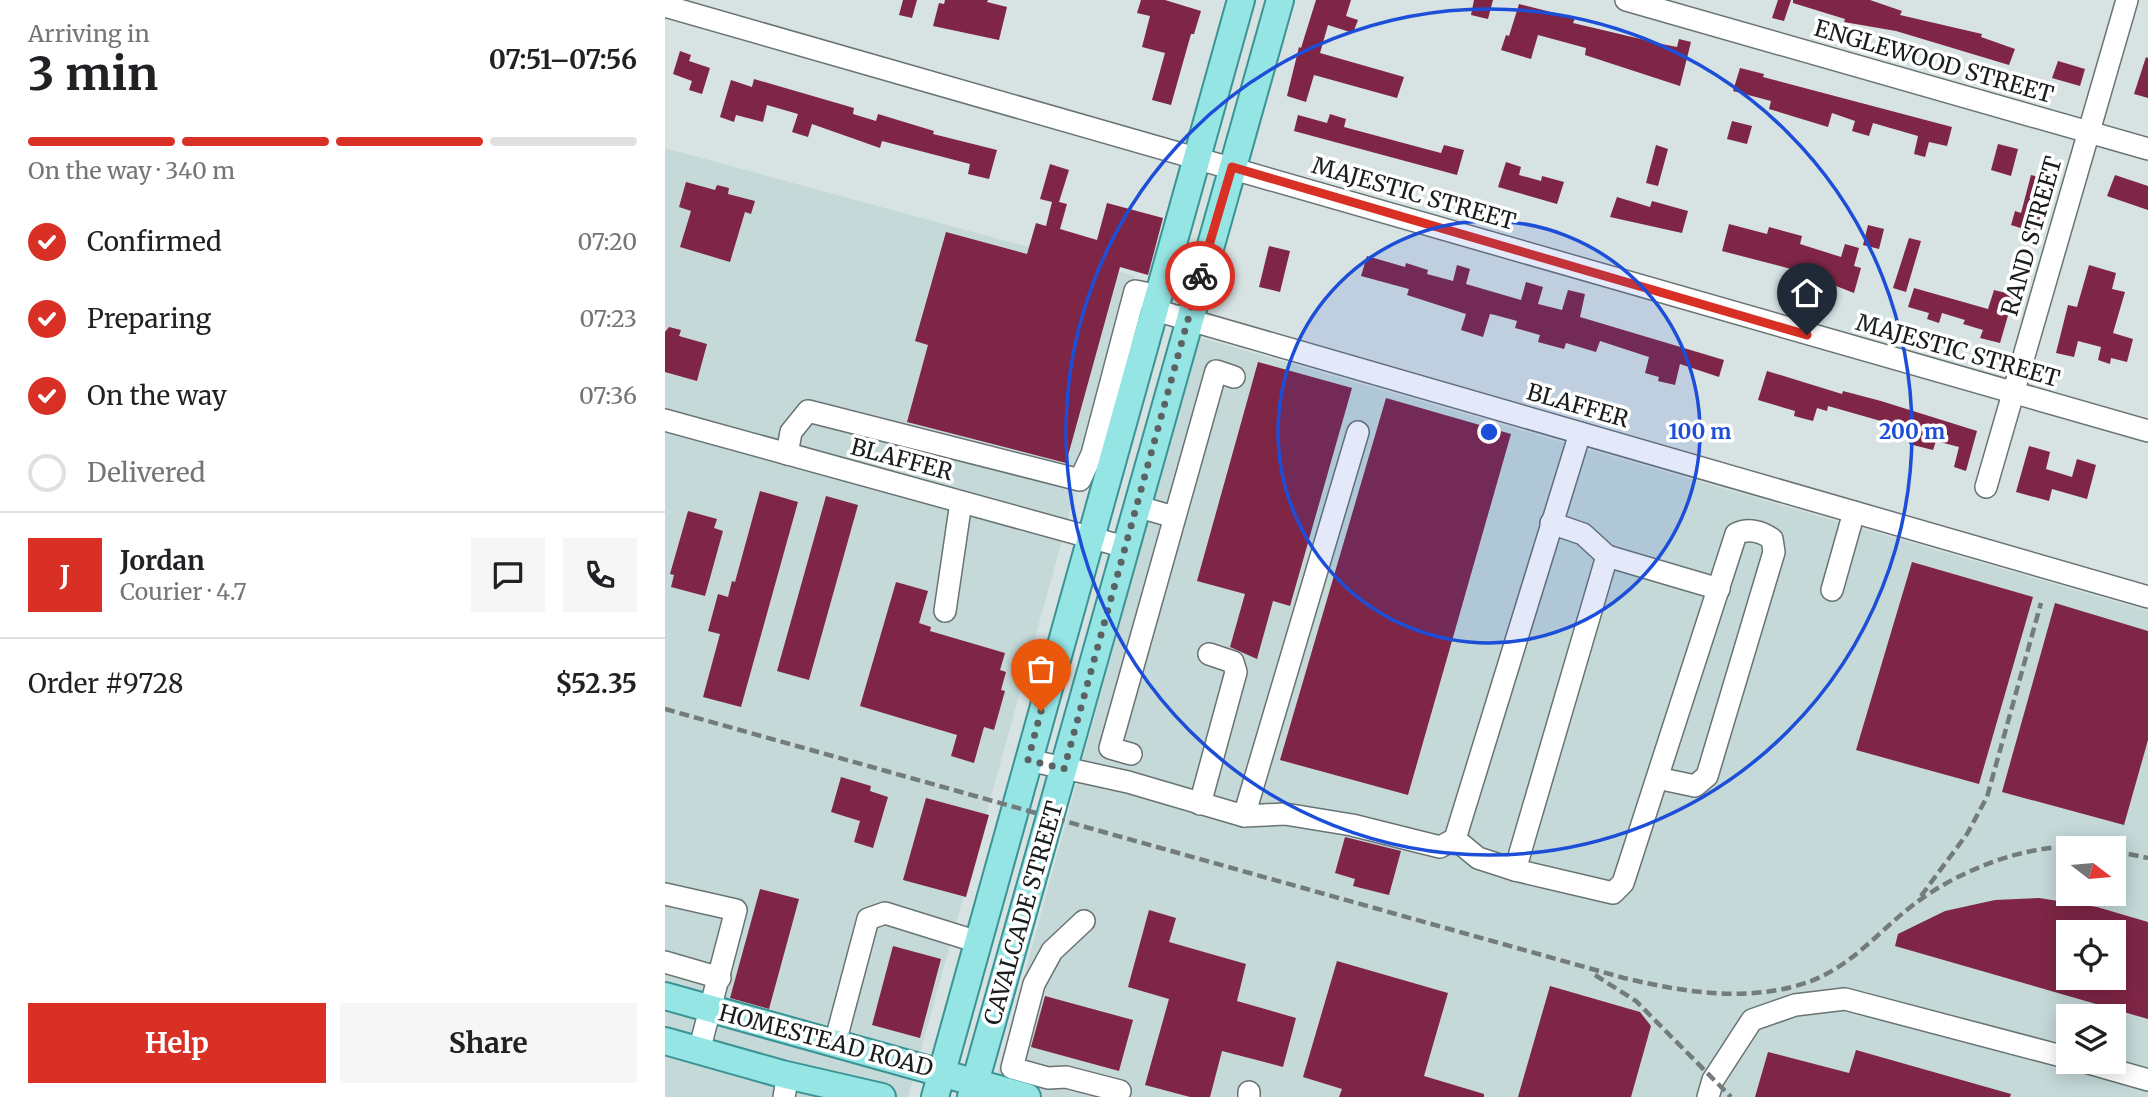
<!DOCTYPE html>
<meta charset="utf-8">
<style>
body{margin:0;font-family:Merriweather,serif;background:#f6f6f6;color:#202124;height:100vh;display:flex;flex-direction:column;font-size:26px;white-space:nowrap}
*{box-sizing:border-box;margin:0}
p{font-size:23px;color:#757577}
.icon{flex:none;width:38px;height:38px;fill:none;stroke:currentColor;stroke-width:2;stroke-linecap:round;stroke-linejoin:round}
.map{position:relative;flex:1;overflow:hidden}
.side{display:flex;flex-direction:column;background:#fff;width:665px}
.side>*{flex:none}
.needle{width:46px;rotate:106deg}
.buttons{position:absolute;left:1391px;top:836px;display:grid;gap:14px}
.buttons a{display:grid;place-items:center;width:70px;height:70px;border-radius:0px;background:#fff;box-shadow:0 4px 18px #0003;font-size:35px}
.pin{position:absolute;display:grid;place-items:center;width:60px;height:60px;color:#fff;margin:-72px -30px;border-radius:50% 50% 50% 0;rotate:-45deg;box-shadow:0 0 7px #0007}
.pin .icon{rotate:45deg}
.courier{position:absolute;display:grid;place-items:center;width:70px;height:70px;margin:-35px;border:5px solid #d93025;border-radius:50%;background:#fff;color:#222;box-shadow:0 2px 9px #0007}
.summary em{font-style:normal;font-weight:700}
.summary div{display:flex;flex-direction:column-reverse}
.summary{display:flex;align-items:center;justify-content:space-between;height:119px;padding:0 28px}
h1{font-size:46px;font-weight:700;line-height:52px}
.bar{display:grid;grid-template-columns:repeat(4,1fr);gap:10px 7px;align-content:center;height:84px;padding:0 28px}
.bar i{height:9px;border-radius:5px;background:#e0e0e0}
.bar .active{background:#d93025}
.bar p{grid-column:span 4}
.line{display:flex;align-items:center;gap:18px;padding:0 28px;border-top:2px solid #e0e0e0}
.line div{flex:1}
.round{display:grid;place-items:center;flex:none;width:74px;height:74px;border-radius:0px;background:#f6f6f6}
ol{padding:0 28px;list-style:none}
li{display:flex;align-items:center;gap:21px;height:77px}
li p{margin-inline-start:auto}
li .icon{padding:7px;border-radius:50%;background:#d93025;color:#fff;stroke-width:4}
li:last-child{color:#757577}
li i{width:38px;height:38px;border:4px solid #e0e0e0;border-radius:50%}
.primary-button{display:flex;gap:14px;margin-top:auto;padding:14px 28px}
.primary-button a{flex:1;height:80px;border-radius:0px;background:#d93025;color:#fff;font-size:28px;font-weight:700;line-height:80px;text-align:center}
.primary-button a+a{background:#f6f6f6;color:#202124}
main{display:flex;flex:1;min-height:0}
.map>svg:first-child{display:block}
.built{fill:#c4d9d8;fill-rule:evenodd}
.building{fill:#7f2646;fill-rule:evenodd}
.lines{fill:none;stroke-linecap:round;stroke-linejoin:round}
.minor-casing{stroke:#697373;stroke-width:24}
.major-casing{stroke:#3b9394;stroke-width:30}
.minor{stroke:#fff;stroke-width:21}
.major{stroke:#95e5e5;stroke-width:26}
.rail{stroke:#747b7b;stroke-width:4.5;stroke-dasharray:10 5;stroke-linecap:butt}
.done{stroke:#5c6262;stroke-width:7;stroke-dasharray:0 12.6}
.route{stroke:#d93025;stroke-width:9}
.ring{fill:none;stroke:#1d4ed8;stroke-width:3.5}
.labels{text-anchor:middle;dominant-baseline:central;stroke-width:7;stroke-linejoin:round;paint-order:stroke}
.street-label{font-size:23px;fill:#191d1d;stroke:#fff}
.centre{fill:#1d4ed8;stroke:#fff;stroke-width:3.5}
.ring-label{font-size:21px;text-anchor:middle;font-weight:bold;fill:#1d4ed8;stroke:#fff;stroke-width:7;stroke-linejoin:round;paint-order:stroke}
</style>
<main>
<section class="side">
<div class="summary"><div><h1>3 min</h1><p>Arriving in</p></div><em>07:51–07:56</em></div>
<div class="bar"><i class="active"></i><i class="active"></i><i class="active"></i><i></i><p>On the way · 340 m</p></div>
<ol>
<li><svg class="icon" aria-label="check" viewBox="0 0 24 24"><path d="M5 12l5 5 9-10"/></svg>Confirmed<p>07:20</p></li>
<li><svg class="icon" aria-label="check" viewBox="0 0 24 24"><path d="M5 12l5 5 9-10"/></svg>Preparing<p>07:23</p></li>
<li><svg class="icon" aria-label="check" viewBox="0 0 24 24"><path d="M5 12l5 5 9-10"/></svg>On the way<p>07:36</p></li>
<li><i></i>Delivered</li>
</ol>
<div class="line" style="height:126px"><b class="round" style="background:#d93025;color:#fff">J</b><div><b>Jordan</b><p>Courier · 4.7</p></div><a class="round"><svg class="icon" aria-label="chat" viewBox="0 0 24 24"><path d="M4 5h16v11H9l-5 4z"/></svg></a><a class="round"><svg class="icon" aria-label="phone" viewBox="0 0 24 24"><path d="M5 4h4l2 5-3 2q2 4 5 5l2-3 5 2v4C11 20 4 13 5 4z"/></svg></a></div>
<div class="line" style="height:91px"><div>Order #9728</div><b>$52.35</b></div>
<div class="primary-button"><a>Help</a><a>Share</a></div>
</section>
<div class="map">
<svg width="1483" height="1097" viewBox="0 0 1483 1097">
<rect width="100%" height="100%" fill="#d7e2e2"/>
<g class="built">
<polygon points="0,148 470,276 243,1097 0,1097"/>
<path d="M533 337 1483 611V1097H326ZM1404 849H1449V894H1404ZM1404 933H1449V978H1404ZM1404 1017H1449V1062H1404Z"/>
</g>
<g class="building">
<polygon points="238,0 252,0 247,18 234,15"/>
<polygon points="280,0 323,0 322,2 342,7 334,40 268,26 274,3 279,4"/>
<polygon points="476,0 500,0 536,11 529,34 526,34 506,105 487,100 500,53 477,47 485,16 472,13"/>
<polygon points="651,0 686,0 681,16 693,20 688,33 663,25 655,53 739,77 732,98 649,75 641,102 622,96 634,47 636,48"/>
<polygon points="809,0 828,0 823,19 806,15"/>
<polygon points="1113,0 1126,0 1119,21 1107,18"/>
<polygon points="1128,0 1205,0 1237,11 1235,15 1317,34 1316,37 1350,49 1344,65 1231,31 1179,22 1180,19 1128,3"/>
<polygon points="854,4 910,18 908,23 997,44 1012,47 1014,39 1026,42 1015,86 920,55 921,48 873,35 866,59 836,50 841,35 844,36"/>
<polygon points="15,51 26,55 24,61 45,68 37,94 24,90 27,81 8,74"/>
<polygon points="1481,57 1483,58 1483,98 1469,94"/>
<polygon points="1393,61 1420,69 1415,86 1387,78"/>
<polygon points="1075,68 1099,74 1098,77 1287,127 1282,146 1264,142 1260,157 1249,154 1253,136 1208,123 1204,136 1187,131 1190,121 1167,113 1163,127 1104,109 1106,101 1068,91"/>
<polygon points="89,79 189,108 188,114 211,121 213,114 269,131 268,134 332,150 324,179 303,174 305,164 217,141 215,148 147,124 143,137 127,132 133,114 102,105 98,122 71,115 69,122 55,117 66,80 87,87"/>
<polygon points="665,114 681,119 679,127 757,148 776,153 779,145 799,150 792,175 629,131 633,115 662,123"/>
<polygon points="1067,121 1087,126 1082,144 1062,139"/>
<polygon points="1333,144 1353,149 1346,176 1326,170"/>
<polygon points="991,145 1003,149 993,186 981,183"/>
<polygon points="841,162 856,167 854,175 876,181 877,176 899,182 892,204 833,187"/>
<polygon points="385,164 404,170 394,202 402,204 395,229 432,240 442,203 498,218 483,275 455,267 401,463 242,422 263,345 250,341 281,232 362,254 371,223 381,226 387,202 375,199"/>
<polygon points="1366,175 1385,180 1371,233 1346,225 1350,211 1356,213"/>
<polygon points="1450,175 1483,186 1483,210 1442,196"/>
<polygon points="21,182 50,190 52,185 64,188 63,194 90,201 86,214 80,212 65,262 15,247 26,211 14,207"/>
<polygon points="952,197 985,207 987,201 1023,211 1017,233 945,217"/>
<polygon points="1064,224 1102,234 1104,227 1137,236 1135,244 1176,257 1180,244 1194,248 1189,266 1196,268 1189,293 1130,270 1057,251"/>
<polygon points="1203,225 1219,229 1214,249 1198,245"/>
<polygon points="1244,238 1256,241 1241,292 1228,288"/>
<polygon points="604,246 625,251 615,292 594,287"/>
<polygon points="702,256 740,267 741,263 763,270 762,274 788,281 792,265 805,269 801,284 856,300 861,282 878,287 873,304 897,310 903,290 920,294 915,317 1059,360 1054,377 1015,364 1010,385 993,381 994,377 980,373 984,357 935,341 931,352 901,343 899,349 873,342 875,335 850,328 852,321 830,315 825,314 818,337 796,330 801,314 742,295 744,289 696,276"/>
<polygon points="1424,265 1451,273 1447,289 1460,292 1448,333 1468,339 1462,362 1446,358 1445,364 1433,360 1436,347 1413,341 1409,357 1391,353 1403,305 1412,307"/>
<polygon points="1249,288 1323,309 1329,290 1349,295 1335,343 1315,338 1318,330 1298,324 1300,320 1277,313 1274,323 1262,319 1264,313 1243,307"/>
<polygon points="4,327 16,330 14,336 42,344 32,381 0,372 0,332"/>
<polygon points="593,362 687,388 625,606 608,601 592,659 565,647 580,594 532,581"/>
<polygon points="1102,371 1177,394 1178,391 1216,401 1312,431 1301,471 1289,467 1294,447 1271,441 1268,450 1244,444 1246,437 1228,431 1230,425 1163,406 1162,411 1152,408 1148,421 1129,416 1130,411 1093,400"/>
<polygon points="721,398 846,434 743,795 615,760"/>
<polygon points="1364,446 1385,452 1381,469 1407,477 1412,459 1431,465 1422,499 1387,489 1384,501 1351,492"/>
<polygon points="95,491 133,502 76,707 38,697 55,634 43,631 53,594 63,597 67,581 70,582"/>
<polygon points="161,496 193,505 144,680 112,671"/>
<polygon points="23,511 52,519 49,528 58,531 40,596 6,587 9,575 5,574"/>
<polygon points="1247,562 1368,597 1314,784 1191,750"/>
<polygon points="231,582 263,591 254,623 266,627 265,631 340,653 335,670 341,672 336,690 340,691 329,730 319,727 309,763 286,756 292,735 195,706"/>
<polygon points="1390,603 1483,631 1483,740 1459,825 1337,792"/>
<polygon points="176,777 206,786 205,791 223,797 208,848 189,842 195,821 166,812"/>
<polygon points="261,798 324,815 301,897 238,880"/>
<polygon points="680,837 736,851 724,895 688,886 690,879 670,873"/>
<polygon points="95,889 134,899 104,1009 65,998"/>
<path d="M1374 898 1432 907 1483 922V1019L1230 946 1233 934 1280 911 1330 900ZM1404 933H1449V978H1404Z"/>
<polygon points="484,910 511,918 504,942 581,964 572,1001 631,1018 618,1067 557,1051 545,1097 525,1097 480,1085 504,999 463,987"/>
<polygon points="228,946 276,959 255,1038 207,1025"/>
<polygon points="672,961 783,993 759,1076 819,1094 819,1097 674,1097 677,1089 638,1077"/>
<polygon points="885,986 975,1012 986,1026 966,1097 853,1097"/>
<polygon points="380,996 468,1020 454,1071 366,1047"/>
<polygon points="1191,1050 1346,1094 1345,1097 1090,1097 1103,1052 1184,1073"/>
</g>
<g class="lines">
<defs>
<g id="minor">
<polyline points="961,0 1483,149"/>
<polyline points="0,6 1483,431"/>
<polyline points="0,420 460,547"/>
<polyline points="122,454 126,432 143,411 415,480 427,454 470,291 480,293 490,310 1483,597"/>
<polyline points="1321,487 1462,0"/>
<polyline points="471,506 509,517"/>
<polyline points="886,523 918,534 942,556"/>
<polyline points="1167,590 1189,512"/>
<polyline points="280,611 296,502"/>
<polyline points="466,754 445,748 551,371 569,377"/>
<polyline points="363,760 463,782 579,816 620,814 687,825 775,847 790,839 915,433"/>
<polyline points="535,804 571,672 568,662 544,654"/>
<polyline points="579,816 693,432"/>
<path d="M790 839 813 858 850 870 948 893 958 883 1071 534C1083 528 1096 531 1107 539L1109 552 1042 776 1030 786 992 778"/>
<polyline points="850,870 942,556 1054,589"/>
<polyline points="0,894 71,910 34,1051"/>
<polyline points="419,921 387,951 369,984 347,1068 383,1078 401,1077 455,1091"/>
<polyline points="0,962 55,978"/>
<polyline points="170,1043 203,919 220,913 313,942"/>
<polyline points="1420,1062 1483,1080"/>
<polyline points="119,1097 123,1075"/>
<polyline points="584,1097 584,1092"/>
<polyline points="1043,1097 1048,1080 1087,1020 1130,1005 1180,999 1404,1058"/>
</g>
<g id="major">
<polyline points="0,996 362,1097"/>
<polyline points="0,1041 117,1074 217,1097"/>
<polyline points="270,1097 576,0"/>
<polyline points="306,1097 615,0"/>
</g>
</defs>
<use href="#minor" class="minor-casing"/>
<use href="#major" class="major-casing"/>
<use href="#minor" class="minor"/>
<use href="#major" class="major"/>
<g class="rail">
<path d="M0 709 959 978C1015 991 1070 1001 1127 987 1181 974 1208 936 1248 905 1296 868 1376 837 1437 849"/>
<polyline points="1449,851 1483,858"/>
<polyline points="1256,896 1302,834 1322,797 1376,603"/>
<polyline points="930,975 971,1001 1066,1097"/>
</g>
</g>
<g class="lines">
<polyline class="done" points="376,711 363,760 399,769 535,276"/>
<polyline class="route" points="535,276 567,167 1142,335"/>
</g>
<circle cx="824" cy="432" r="211" fill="#1d4ed8" fill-opacity=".12"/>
<g class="ring">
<circle cx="824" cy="432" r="211"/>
<circle cx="824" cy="432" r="423"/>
</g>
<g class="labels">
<g class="street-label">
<text transform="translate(1269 61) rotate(16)">ENGLEWOOD STREET</text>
<text transform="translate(749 193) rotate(16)">MAJESTIC STREET</text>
<text transform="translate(1366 236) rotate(-74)">RAND STREET</text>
<text transform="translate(1293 350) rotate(16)">MAJESTIC STREET</text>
<text transform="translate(913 405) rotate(16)">BLAFFER</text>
<text transform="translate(237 459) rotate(15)">BLAFFER</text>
<text transform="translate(358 913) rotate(-74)">CAVALCADE STREET</text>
<text transform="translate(161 1040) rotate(15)">HOMESTEAD ROAD</text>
</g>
</g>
<circle cx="824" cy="432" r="10" class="centre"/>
<g class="ring-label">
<text x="1035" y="439">100 m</text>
<text x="1247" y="439">200 m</text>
</g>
</svg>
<div class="buttons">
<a><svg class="needle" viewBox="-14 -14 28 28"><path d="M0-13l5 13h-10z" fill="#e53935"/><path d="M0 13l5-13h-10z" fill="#757577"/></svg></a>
<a><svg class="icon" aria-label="locate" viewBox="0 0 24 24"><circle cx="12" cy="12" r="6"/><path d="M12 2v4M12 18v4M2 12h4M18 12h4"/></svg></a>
<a><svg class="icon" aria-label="layers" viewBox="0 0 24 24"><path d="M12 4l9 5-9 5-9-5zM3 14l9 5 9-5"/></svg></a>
</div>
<div class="pin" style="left:376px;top:711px;background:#ea580c"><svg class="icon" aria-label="bag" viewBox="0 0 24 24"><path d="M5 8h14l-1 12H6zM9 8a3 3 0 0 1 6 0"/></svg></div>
<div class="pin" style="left:1142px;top:335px;background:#1f2937"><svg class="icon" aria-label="home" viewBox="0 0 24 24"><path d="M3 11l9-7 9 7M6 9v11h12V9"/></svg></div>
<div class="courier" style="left:535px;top:276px"><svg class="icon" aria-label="bike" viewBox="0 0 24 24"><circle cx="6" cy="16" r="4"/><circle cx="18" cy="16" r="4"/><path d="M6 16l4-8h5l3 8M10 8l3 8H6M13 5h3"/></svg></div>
</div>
</main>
